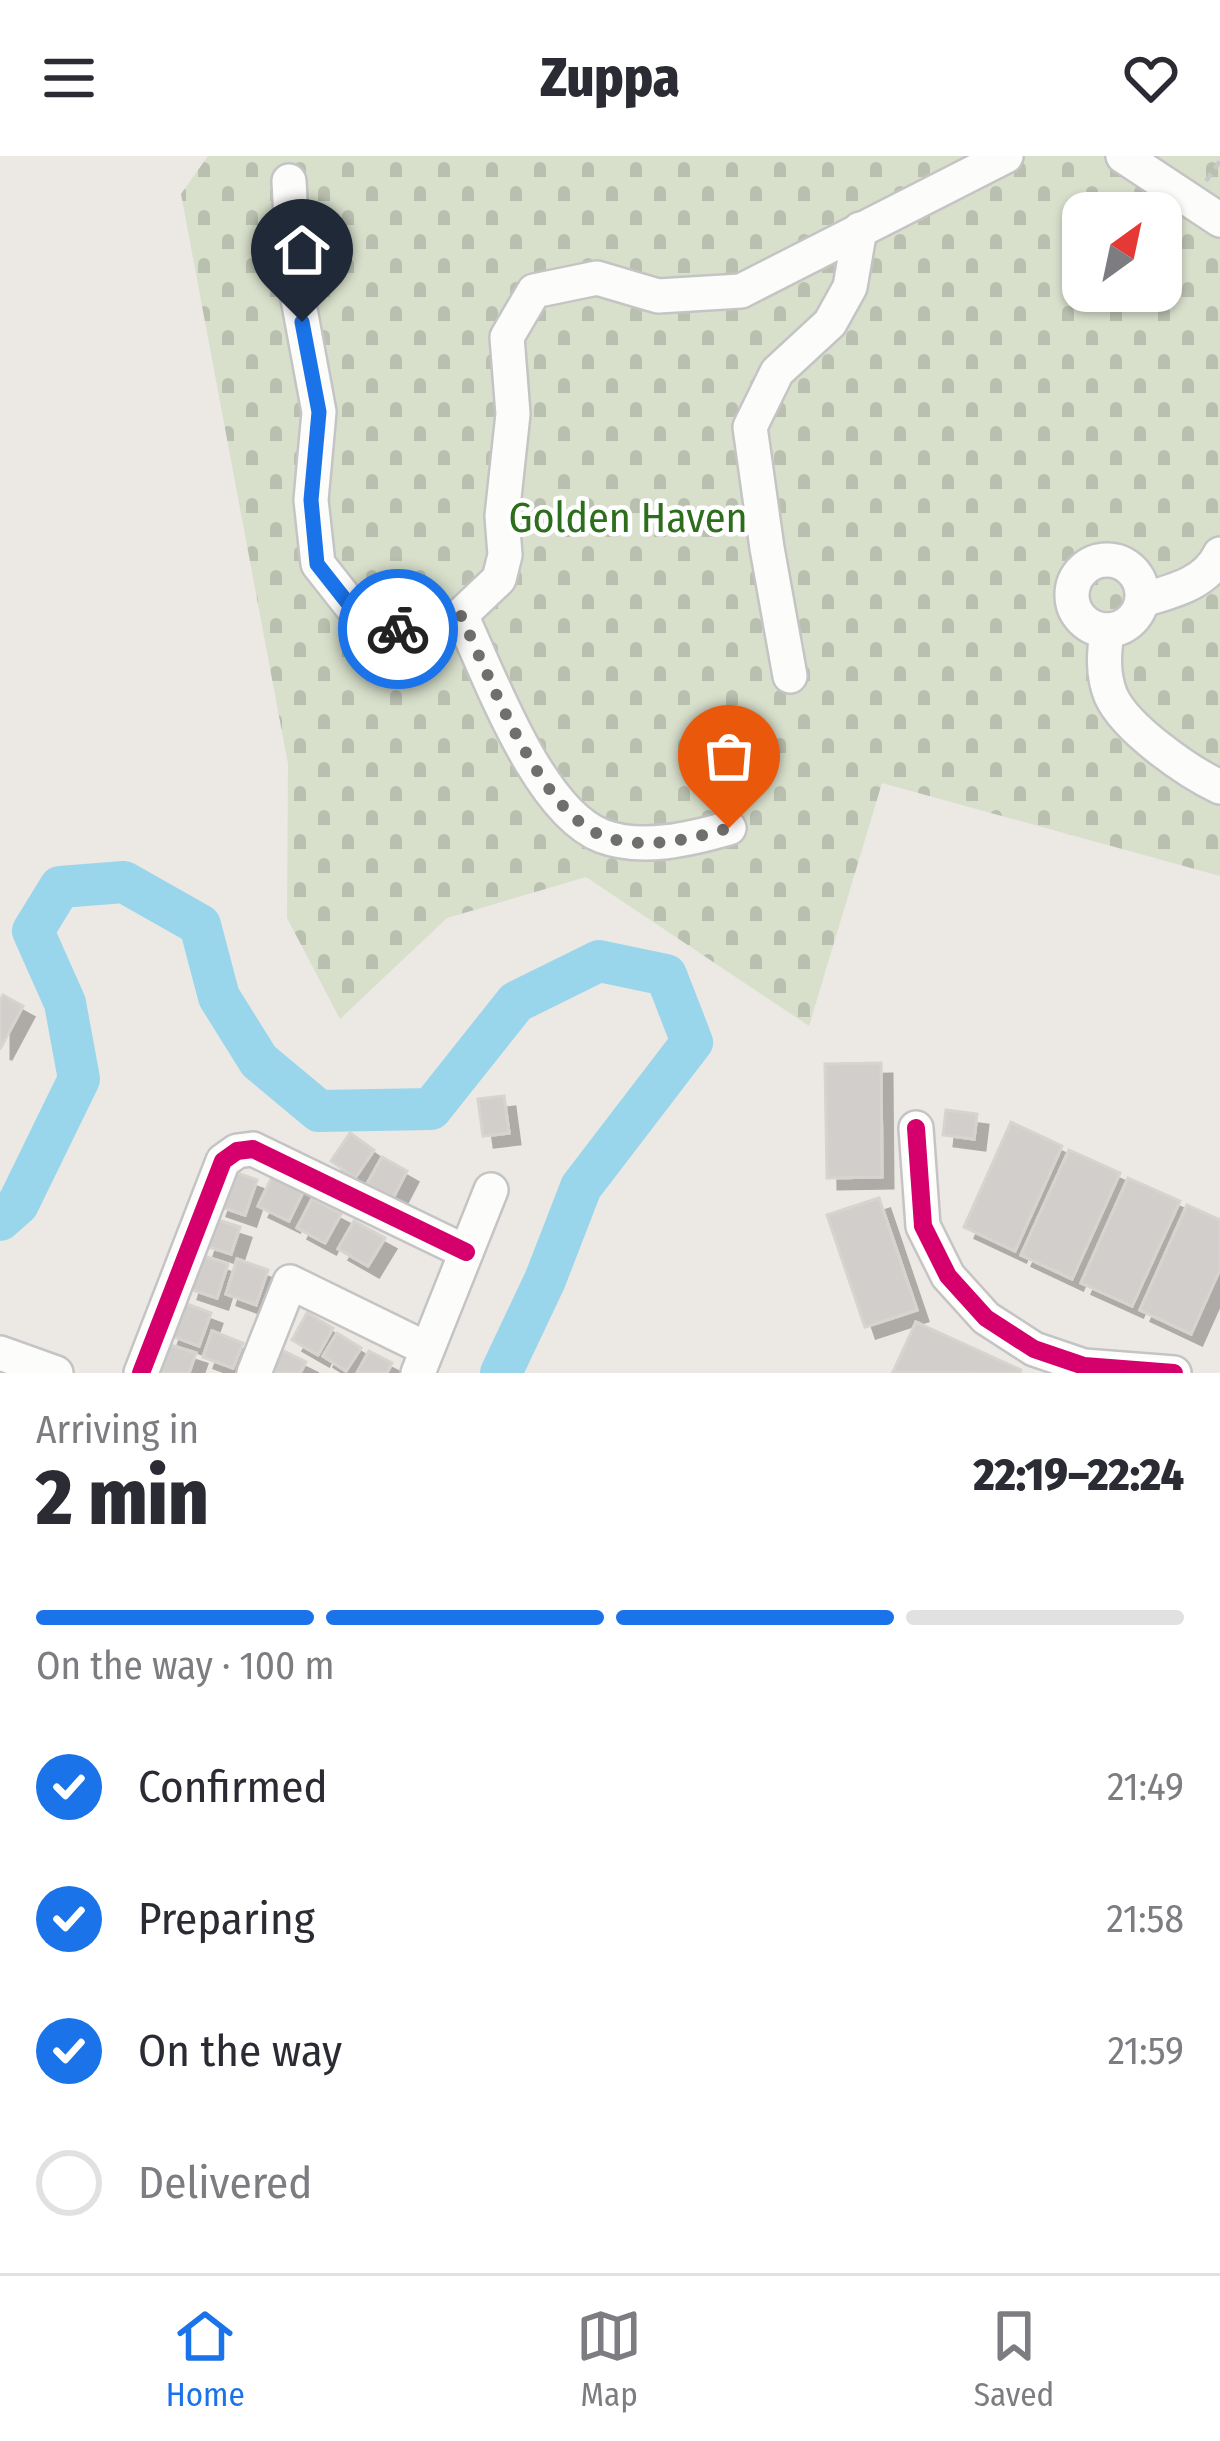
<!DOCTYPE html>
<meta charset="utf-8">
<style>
body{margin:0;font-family:"Fira Sans Condensed",sans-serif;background:#f7f7f7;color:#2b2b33;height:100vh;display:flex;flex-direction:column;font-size:45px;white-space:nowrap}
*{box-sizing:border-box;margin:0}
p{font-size:39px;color:#7c7c81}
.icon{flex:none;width:66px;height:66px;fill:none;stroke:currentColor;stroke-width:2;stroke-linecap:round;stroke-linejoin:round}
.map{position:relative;height:1217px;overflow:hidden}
.side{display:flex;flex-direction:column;background:#fff;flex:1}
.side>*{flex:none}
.needle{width:78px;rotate:33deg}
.controls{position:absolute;left:1062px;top:36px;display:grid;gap:24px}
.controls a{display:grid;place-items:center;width:120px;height:120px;border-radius:24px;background:#fff;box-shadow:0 3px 9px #0004;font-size:60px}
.pin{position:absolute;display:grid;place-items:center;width:102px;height:102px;color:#fff;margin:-123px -51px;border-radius:50% 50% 50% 0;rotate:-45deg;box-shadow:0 0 12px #0007}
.pin .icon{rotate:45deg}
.courier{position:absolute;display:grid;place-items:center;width:120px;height:120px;margin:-60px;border:9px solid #1a73e8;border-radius:50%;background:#fff;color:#222;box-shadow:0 3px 15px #0007}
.summary em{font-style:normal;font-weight:800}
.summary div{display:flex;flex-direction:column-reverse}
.summary{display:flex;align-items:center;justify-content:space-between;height:204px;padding:0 36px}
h1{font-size:78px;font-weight:800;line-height:90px}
.bar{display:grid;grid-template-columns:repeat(4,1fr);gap:18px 12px;align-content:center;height:144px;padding:0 36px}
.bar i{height:15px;border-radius:9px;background:#e1e1e2}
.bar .active{background:#1a73e8}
.bar p{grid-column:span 4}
ol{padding:0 36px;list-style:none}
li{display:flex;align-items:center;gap:36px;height:132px}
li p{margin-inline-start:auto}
li .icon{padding:12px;border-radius:50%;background:#1a73e8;color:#fff;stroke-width:4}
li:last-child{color:#7c7c81}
li i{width:66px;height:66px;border:6px solid #e1e1e2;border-radius:50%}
header{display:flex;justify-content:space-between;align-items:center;height:156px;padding:0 36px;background:#fff;font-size:54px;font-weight:800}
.tab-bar{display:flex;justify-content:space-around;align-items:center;height:168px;border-top:3px solid #e1e1e2;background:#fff;font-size:33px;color:#7c7c81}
.tab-bar a{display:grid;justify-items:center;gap:6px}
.tab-bar .active{color:#1a73e8}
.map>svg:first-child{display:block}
.cemetery{fill:url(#cemetery-stones);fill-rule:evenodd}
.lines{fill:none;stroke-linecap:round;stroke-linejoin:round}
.river{stroke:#99d6ec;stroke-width:42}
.building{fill:#d1cecb;stroke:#d7d4d0;stroke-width:3;filter:url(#shadow)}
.minor-casing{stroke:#c5c4c5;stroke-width:38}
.path{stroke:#c9c9c8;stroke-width:4.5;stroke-dasharray:9 6;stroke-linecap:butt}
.minor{stroke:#fcfcfb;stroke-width:33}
.cycleway-casing{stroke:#fff;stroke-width:26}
.cycleway{stroke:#d6006c;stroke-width:18}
.done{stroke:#706f6e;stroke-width:12;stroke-dasharray:0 21.6}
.route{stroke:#1a73e8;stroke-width:15}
.labels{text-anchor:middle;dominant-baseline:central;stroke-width:9;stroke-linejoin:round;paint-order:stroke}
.park-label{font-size:42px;fill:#2c6e1b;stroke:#fff}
</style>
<header><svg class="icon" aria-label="menu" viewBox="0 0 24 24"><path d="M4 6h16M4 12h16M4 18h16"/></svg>Zuppa<svg class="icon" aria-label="heart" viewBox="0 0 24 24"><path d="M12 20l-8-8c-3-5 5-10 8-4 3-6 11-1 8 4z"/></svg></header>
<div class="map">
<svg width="1220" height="1217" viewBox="0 0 1220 1217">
<defs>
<pattern id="cemetery-stones" width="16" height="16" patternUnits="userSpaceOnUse" patternTransform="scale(3)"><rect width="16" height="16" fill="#d8e0cc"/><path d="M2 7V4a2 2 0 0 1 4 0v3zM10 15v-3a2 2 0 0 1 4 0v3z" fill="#bac0b0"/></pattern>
<filter id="shadow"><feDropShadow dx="11" dy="11" stdDeviation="0" flood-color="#0004"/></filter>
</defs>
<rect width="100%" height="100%" fill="#ece8e4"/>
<path class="cemetery" d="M208 0H1220V720L882 627 809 870 586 721 447 762 340 863 287 762 288 608 181 38ZM1083 57H1161V135H1083Z"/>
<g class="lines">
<polyline class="river" points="0,1064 18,1048 79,923 65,847 33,775 60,731 124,726 200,769 219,841 259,905 319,955 431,953 516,846 599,805 666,819 692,886 581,1031 545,1124 501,1217"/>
</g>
<g class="building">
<polygon points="3,839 23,850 0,893 0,845"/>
<polygon points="881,907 882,1021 827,1022 825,908"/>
<polygon points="504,940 509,977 483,980 478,943"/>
<polygon points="946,954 977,958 974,983 943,979"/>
<polygon points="1011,966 1062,990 1015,1095 964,1071"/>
<polygon points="350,977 374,994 355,1022 331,1005"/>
<polygon points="1069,994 1120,1017 1072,1123 1021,1099"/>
<polygon points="382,1001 407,1015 393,1042 367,1028"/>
<polygon points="229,1014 257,1024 245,1059 216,1049"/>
<polygon points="273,1019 304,1034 289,1065 258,1050"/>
<polygon points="1128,1022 1180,1045 1132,1150 1081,1127"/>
<polygon points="879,1042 917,1154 865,1171 827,1059"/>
<polygon points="312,1043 341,1058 325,1087 297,1072"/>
<polygon points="1187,1049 1220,1064 1220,1113 1191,1178 1140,1154"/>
<polygon points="212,1062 240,1071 231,1098 203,1089"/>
<polygon points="354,1065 385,1082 368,1110 338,1093"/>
<polygon points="198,1098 228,1108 217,1142 187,1132"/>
<polygon points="237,1103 268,1114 256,1149 226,1138"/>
<polygon points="179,1145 211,1157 199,1190 167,1178"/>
<polygon points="307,1157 333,1172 318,1199 292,1184"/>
<polygon points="916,1166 1021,1214 1020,1217 893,1216"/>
<polygon points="212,1175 243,1187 233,1212 203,1201"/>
<polygon points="337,1177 361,1192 346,1215 323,1200"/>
<polygon points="164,1187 196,1197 189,1217 154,1217"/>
<polygon points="282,1194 306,1206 300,1217 269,1217"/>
<polygon points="369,1195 392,1207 387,1217 357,1217"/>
</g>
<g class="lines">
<defs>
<g id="minor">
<polyline points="1123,0 1220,64"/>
<polyline points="289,25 294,121 319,256 311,344 318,408 359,460 398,473 439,468 461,459 499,423 505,399 502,360 513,258 507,181 534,135 597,122 658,140 741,135 1006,0"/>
<circle cx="1107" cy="439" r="35"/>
<path d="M1143 444C1172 435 1206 428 1220 398"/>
<path d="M461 459C490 521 538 655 602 680 642 695 691 683 729 672"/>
<path d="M1107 474C1104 497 1102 518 1111 540 1126 573 1188 616 1220 631"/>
<polyline points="790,520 767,392 750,271 777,216 830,167 850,131 860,73"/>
<polyline points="916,972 923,1070 948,1120 986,1162 1034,1193 1084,1210 1174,1217"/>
<polyline points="0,1197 56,1217"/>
<polyline points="141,1217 223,1005 237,995 253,993 466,1096"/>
<polyline points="254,1217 290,1126 427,1193"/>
<polyline points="418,1217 491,1034"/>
</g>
</defs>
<use href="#minor" class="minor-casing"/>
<polyline class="path" points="1206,25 1220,5"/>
<use href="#minor" class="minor"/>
<defs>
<g id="cycleway">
<polyline points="916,972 923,1070 948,1120 986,1162 1034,1193 1084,1210 1174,1217"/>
<polyline points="141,1217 223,1005 237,995 253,993 466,1096"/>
</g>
</defs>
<use href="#cycleway" class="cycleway-casing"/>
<use href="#cycleway" class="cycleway"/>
</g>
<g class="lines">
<path class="done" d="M398 473 439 468 461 460C490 520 538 655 603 680 642 695 691 683 729 672"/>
<polyline class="route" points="302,166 319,256 311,344 317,408 358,460 398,473"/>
</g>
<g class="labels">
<g class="park-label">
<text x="628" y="362">Golden Haven</text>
</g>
</g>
</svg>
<div class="controls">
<a><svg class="needle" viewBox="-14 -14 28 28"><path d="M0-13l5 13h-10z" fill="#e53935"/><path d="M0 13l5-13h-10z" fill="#7c7c81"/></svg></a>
</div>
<div class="pin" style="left:729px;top:672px;background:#ea580c"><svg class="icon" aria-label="bag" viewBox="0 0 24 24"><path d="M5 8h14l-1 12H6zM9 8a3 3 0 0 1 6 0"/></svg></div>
<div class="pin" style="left:302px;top:166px;background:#1f2937"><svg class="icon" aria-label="home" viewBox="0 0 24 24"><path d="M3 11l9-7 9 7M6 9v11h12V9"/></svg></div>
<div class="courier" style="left:398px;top:473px"><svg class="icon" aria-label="bike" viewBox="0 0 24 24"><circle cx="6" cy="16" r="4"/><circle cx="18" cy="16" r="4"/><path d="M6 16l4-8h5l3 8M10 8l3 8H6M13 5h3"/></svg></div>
</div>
<section class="side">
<div class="summary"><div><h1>2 min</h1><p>Arriving in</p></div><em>22:19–22:24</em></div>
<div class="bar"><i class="active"></i><i class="active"></i><i class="active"></i><i></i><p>On the way · 100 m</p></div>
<ol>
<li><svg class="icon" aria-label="check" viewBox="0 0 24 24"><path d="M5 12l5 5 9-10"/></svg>Confirmed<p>21:49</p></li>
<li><svg class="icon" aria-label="check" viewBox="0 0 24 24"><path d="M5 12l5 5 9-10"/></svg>Preparing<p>21:58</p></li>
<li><svg class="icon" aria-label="check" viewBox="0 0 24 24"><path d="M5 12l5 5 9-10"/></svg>On the way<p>21:59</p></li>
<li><i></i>Delivered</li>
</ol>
</section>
<nav class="tab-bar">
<a class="active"><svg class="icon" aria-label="home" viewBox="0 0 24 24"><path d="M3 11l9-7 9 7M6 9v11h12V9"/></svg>Home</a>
<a><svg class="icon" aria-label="map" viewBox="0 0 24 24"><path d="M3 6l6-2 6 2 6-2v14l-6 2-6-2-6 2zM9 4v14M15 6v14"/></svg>Map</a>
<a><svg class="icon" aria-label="saved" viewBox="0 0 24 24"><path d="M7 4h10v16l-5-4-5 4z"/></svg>Saved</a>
</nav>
